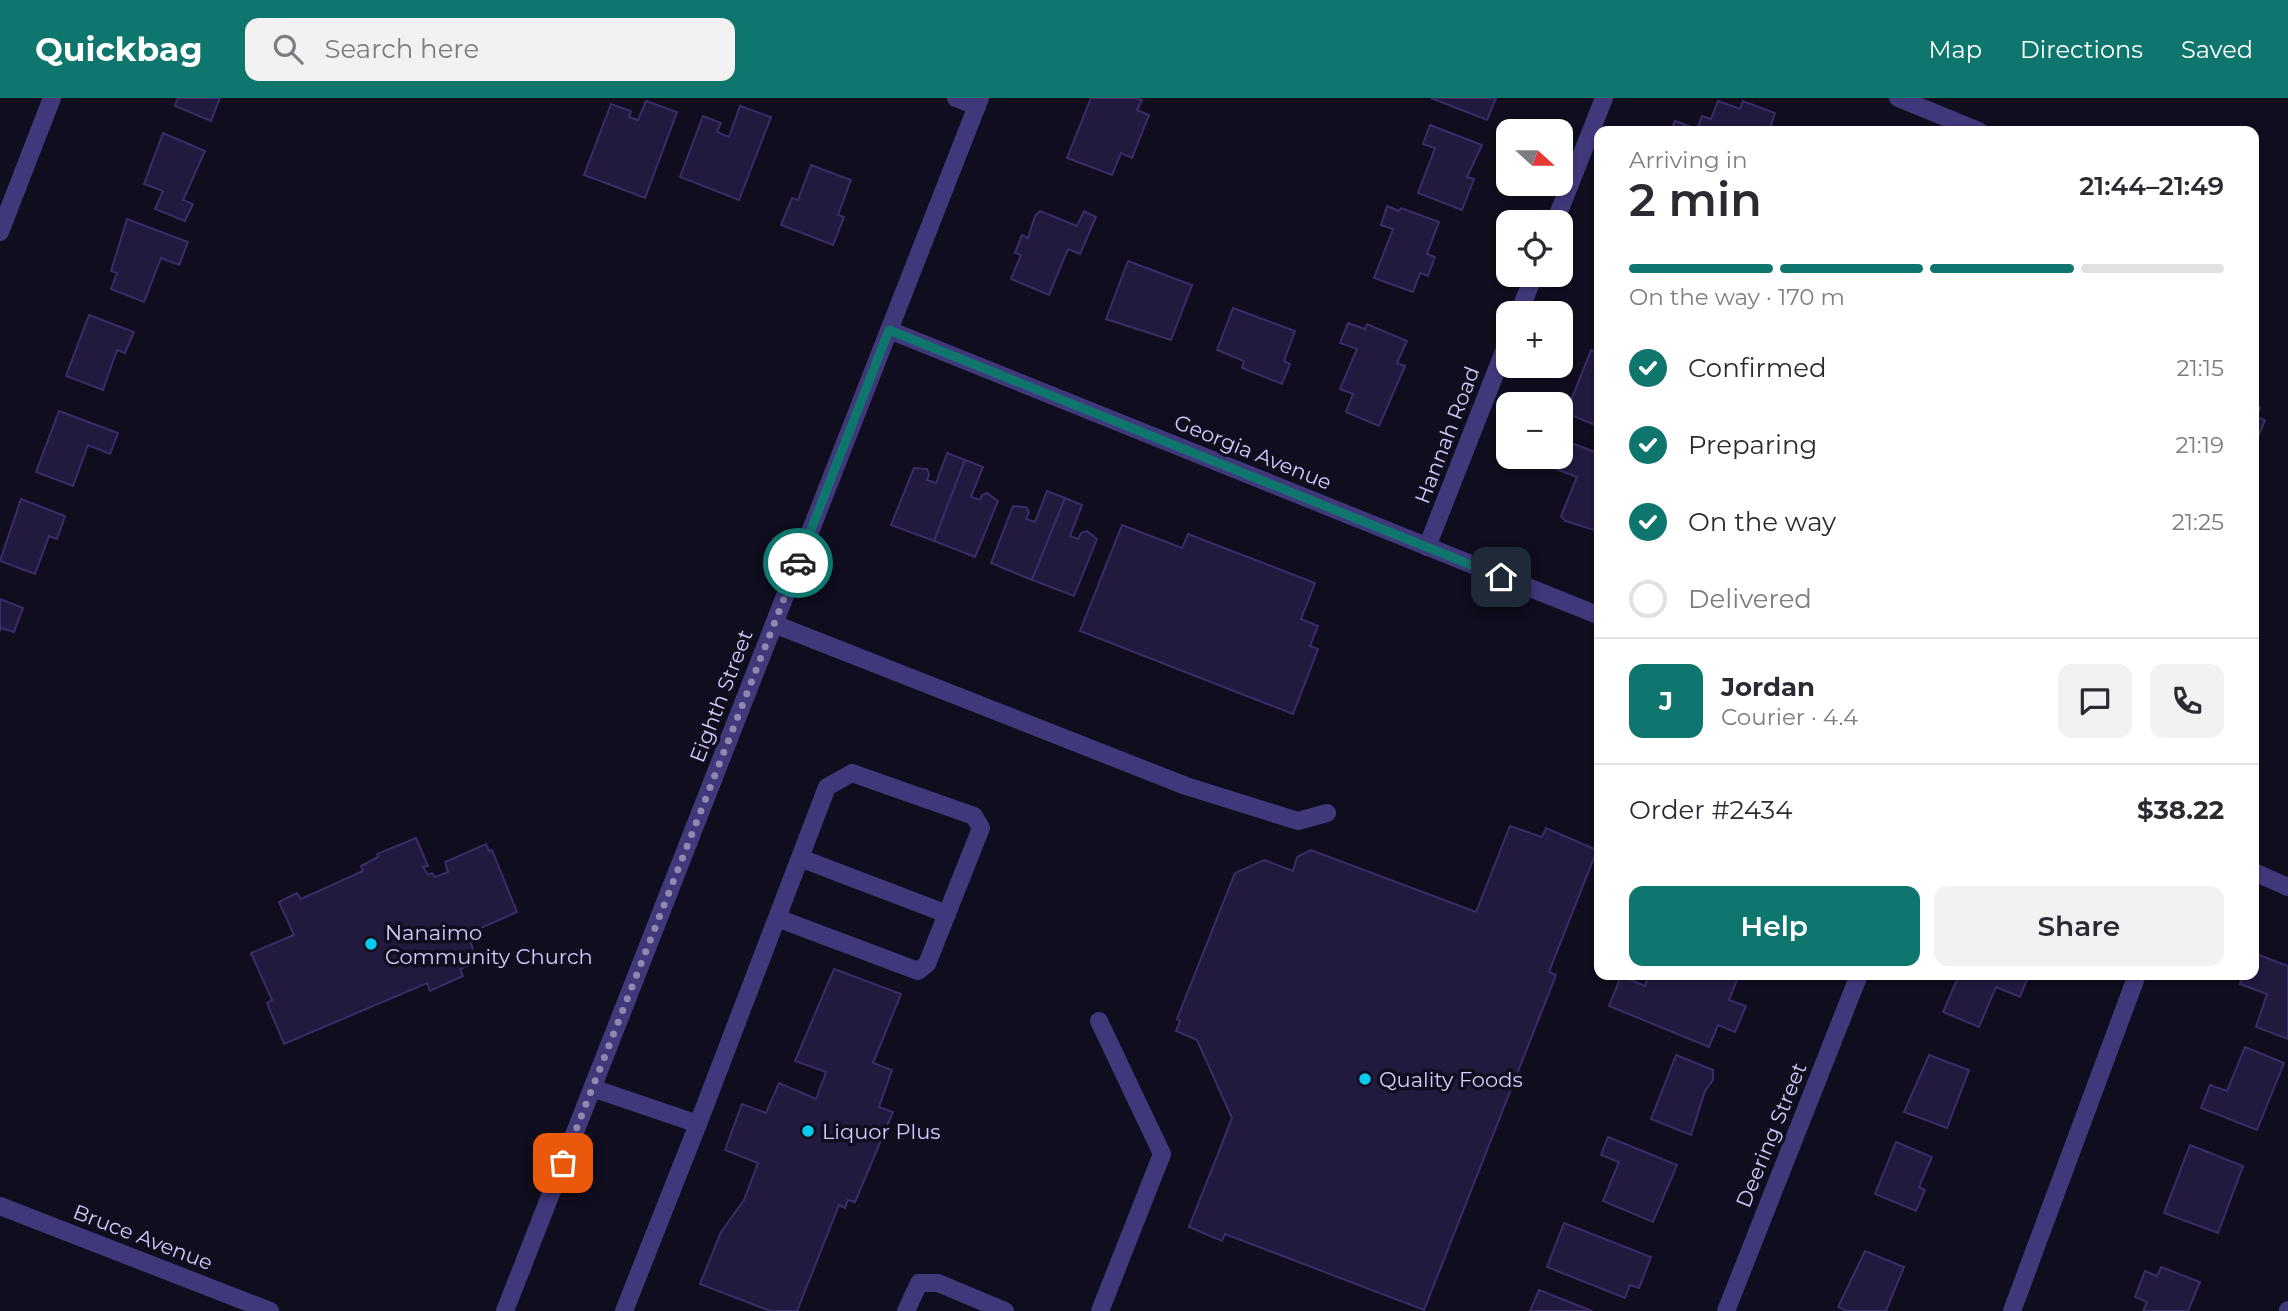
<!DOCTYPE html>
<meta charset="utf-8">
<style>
body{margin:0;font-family:Montserrat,sans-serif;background:#f2f2f3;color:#2b2b33;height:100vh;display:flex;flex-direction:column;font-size:26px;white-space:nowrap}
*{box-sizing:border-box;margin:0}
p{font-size:23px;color:#7c7c81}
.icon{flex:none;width:38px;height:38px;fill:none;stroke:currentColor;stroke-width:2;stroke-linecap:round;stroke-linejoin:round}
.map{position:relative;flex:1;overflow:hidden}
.drawer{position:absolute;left:1594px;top:28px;width:665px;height:854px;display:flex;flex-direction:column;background:#fff;border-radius:14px;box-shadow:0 2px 5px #0004}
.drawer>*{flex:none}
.needle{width:46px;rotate:111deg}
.fabs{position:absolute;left:1496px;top:21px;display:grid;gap:14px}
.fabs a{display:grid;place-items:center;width:77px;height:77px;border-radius:14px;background:#fff;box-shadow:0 2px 5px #0004;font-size:35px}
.pin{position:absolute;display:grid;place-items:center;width:60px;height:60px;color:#fff;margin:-30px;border-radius:14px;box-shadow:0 4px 10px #0006}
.courier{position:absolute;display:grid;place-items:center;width:70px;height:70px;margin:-35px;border:5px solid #0f766e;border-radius:50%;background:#fff;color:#222;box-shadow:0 2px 9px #0007}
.headline em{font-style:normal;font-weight:600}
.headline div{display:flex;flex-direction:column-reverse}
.headline{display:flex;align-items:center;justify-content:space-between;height:119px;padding:0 35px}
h1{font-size:46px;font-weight:600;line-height:52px}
.bar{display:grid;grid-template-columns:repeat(4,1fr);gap:10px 7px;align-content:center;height:84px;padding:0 35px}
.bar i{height:9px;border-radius:5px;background:#e1e1e2}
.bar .active{background:#0f766e}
.bar p{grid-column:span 4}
.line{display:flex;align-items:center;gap:18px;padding:0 35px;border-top:2px solid #e1e1e2}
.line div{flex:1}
.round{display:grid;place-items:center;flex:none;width:74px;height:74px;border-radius:14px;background:#f2f2f3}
ol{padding:0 35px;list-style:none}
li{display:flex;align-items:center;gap:21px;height:77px}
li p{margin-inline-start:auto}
li .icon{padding:7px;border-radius:50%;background:#0f766e;color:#fff;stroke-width:4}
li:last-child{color:#7c7c81}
li i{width:38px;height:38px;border:4px solid #e1e1e2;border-radius:50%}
.cta{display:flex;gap:14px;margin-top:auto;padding:14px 35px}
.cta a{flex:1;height:80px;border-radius:14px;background:#0f766e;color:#fff;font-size:28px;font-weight:600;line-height:80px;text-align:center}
.cta a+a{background:#f2f2f3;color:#2b2b33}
header{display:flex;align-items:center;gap:42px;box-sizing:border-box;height:98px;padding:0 35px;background:#0f766e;color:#fff}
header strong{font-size:33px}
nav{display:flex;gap:38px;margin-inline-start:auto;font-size:24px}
.search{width:490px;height:63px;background:#f2f2f3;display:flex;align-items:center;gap:18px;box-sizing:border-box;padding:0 24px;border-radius:14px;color:#7c7c81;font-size:26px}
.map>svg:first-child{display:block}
.building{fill:#22193e;stroke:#3b2c69;stroke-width:2}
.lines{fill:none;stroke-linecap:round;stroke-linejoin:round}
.minor{stroke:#3f397c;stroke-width:18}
.done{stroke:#8f88af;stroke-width:7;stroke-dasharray:0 12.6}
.route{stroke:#0f766e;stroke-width:9}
.poi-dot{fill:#07cbed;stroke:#100d1e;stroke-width:2.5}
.labels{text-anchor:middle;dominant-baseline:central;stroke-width:7;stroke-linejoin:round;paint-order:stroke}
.street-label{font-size:21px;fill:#d3cbfd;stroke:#100d1e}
.poi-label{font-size:21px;fill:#d3cbfd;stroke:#100d1e;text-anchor:start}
</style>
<header>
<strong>Quickbag</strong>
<div class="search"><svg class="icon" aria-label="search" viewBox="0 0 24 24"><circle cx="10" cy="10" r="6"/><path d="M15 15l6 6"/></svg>Search here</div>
<nav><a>Map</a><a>Directions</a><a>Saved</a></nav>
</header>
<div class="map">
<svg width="2288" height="1213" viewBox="0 0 2288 1213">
<rect width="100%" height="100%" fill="#100d1e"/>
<g class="building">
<polygon points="178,0 220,0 211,23 175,8"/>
<polygon points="1091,0 1136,0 1142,2 1137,12 1149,17 1132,60 1121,55 1112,77 1067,60"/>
<polygon points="1431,0 1496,0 1487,22"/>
<polygon points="646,3 677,14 645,100 584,77 611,6 631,13 629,19 638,22"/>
<polygon points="1718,3 1740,11 1743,3 1775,15 1769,33 1671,33 1675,23 1697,31 1702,18 1711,21"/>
<polygon points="740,8 771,19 739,102 680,79 703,18 721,25 717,34 729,39"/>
<polygon points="1430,27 1482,47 1467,79 1474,81 1462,112 1418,95 1435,50 1423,46"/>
<polygon points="163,35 205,53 183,102 193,106 185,123 155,111 163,93 144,86"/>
<polygon points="811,67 851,82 838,117 844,119 833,147 781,127 792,100 798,102"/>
<polygon points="1387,108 1399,113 1401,110 1439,124 1427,156 1435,159 1428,178 1420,175 1413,194 1374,180 1393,131 1381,127"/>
<polygon points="1040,113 1077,128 1084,113 1096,119 1080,156 1068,151 1049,197 1011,181 1021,157 1015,155 1022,137 1028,140 1035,118"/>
<polygon points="127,121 188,144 179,167 161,160 144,204 111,191 117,175 111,173"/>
<polygon points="1128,163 1192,187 1171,242 1106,221"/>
<polygon points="1233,210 1295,233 1284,263 1290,266 1282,286 1242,270 1244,263 1217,252"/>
<polygon points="89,217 134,234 125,255 117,252 103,292 66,278"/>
<polygon points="1348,225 1365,231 1367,226 1407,243 1397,265 1405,268 1379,328 1346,314 1353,296 1340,291 1357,251 1340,245"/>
<polygon points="1591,252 1600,256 1600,329 1566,315"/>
<polygon points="2254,300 2260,310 2257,319 2265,322 2257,342 2254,341"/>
<polygon points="59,313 118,335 110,356 88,347 73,388 36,374"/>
<polygon points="1561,341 1600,356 1600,434 1565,423 1561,418 1577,379 1540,365 1542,359 1561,359"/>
<polygon points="947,355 965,362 934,443 891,427 914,370 927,371 929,376 927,382 936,385"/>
<polygon points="965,362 983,369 971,399 980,402 982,397 987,395 998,403 975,459 934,443"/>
<polygon points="1047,393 1065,400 1032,482 991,465 1013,408 1026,409 1029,414 1026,421 1035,424"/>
<polygon points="1065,400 1082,407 1070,438 1078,441 1081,435 1087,433 1097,441 1074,498 1032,482"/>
<polygon points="21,401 65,418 57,441 49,438 35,476 0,463"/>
<polygon points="1122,427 1182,450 1188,436 1315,485 1301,521 1318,528 1310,548 1318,551 1293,616 1080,533"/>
<polygon points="0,501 23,510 14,534 1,530 0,533"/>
<polygon points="1510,728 1542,739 1546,730 1597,752 1549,874 1556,877 1424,1212 1225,1136 1222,1143 1189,1129 1232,1020 1197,942 1176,933 1180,923 1177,921 1235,775 1264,762 1293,773 1297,759 1311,752 1476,814"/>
<polygon points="416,740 428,768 423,769 428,777 432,775 435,779 448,774 445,764 486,746 489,753 492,752 517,814 467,836 475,856 469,859 472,866 460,871 463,878 430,893 427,885 284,946 267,905 272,902 251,855 294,837 279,804 297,795 301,801 363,773 361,768 378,759 377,756"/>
<polygon points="2254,855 2288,868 2288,941 2256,929 2267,896 2240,886 2244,877 2254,877"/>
<polygon points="834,871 901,896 873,965 892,972 879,1009 893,1014 855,1104 848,1102 845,1110 839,1107 797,1213 770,1213 700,1186 721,1134 744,1102 758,1065 725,1052 742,1006 766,1015 779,985 816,1001 826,974 795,963"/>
<polygon points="1649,877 1739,877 1729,902 1746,908 1735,934 1718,927 1709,949 1609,908 1621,878 1645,888"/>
<polygon points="1959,877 2023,877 2028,879 2020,899 1996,889 1979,929 1943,914"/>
<polygon points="2245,949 2284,965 2257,1032 2201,1010 2210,987 2227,993"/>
<polygon points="1676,957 1713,972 1713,982 1705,993 1691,1037 1651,1021"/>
<polygon points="1929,957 1969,972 1947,1030 1904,1014"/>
<polygon points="1608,1039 1677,1067 1653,1124 1603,1103 1619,1064 1601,1057"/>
<polygon points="1896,1044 1932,1059 1919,1089 1925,1092 1916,1113 1875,1096"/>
<polygon points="2190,1047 2243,1068 2218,1135 2164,1115"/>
<polygon points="1564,1125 1651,1159 1639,1190 1630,1187 1625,1200 1547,1169"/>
<polygon points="1865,1153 1904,1169 1886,1213 1847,1213 1838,1209"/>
<polygon points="2161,1169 2200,1184 2188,1213 2143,1213 2147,1204 2135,1199 2145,1173 2157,1178"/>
<polygon points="1539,1192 1592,1213 1530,1213"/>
</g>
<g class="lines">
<g class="minor">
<polyline points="956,0 977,8"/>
<polyline points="1898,0 1979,33"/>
<polyline points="1555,124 1604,0"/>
<polyline points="0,134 52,0"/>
<polyline points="1519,215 1534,177"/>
<polyline points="889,232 1600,518"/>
<polyline points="1427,449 1508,243"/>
<polyline points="774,526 1186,688 1298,723 1327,715"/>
<polyline points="800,760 947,816"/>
<polyline points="2254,774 2288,789"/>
<polyline points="1099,923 1162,1056 1100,1213"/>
<polyline points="592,990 698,1026 827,689 852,675 974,718 981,730 927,866 918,873 777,820"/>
<polyline points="0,1108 270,1213"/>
<polyline points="505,1213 980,0"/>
<polyline points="624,1213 698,1026"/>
<polyline points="906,1213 919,1185 938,1185 1005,1213"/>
<polyline points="1726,1213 1859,877"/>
<polyline points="2012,1213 2137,877"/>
<polyline points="2288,1213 2288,1212"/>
</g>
</g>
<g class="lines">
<polyline class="done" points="563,1065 798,465"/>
<polyline class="route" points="798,465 889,232 1501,479"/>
</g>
<g class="poi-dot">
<circle cx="371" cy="846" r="7"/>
<circle cx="1365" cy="981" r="7"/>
<circle cx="808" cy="1033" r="7"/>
</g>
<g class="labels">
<g class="street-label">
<text transform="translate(1447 337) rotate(-69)">Hannah Road</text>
<text transform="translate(1253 354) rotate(22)">Georgia Avenue</text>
<text transform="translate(721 598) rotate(-69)">Eighth Street</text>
<text transform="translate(1771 1037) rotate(-68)">Deering Street</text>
<text transform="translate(143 1139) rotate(21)">Bruce Avenue</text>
</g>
<g class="poi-label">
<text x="385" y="834">Nanaimo<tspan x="385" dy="24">Community Church</tspan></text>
<text x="1379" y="981">Quality Foods</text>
<text x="822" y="1033">Liquor Plus</text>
</g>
</g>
</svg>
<div class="fabs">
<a><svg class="needle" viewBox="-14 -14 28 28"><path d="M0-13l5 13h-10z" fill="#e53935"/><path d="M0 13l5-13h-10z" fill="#7c7c81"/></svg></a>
<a><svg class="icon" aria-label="locate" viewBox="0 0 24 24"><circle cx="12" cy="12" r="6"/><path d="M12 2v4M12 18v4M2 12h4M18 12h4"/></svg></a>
<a>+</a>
<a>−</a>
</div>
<div class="pin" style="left:563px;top:1065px;background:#ea580c"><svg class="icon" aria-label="bag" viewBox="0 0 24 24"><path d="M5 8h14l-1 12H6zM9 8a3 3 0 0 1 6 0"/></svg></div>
<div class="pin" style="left:1501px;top:479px;background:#1f2937"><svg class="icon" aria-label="home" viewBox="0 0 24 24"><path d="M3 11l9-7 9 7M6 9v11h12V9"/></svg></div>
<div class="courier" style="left:798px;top:465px"><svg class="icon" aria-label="car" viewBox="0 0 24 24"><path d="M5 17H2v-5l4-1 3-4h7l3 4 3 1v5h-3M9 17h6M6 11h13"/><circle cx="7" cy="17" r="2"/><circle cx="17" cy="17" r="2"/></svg></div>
<section class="drawer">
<div class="headline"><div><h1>2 min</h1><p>Arriving in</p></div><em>21:44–21:49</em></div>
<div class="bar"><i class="active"></i><i class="active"></i><i class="active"></i><i></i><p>On the way · 170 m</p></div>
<ol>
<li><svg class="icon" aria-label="check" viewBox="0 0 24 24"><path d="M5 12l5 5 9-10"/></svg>Confirmed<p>21:15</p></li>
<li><svg class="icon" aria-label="check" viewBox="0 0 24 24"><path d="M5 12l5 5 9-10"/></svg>Preparing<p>21:19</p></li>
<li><svg class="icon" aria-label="check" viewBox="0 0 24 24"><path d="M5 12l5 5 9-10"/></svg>On the way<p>21:25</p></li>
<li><i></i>Delivered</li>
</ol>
<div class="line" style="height:126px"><b class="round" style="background:#0f766e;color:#fff">J</b><div><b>Jordan</b><p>Courier · 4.4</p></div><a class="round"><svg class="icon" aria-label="chat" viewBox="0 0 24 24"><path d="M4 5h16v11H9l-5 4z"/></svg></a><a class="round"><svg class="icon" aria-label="phone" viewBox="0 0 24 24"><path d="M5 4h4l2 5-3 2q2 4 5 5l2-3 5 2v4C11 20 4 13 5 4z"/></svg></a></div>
<div class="line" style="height:91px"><div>Order #2434</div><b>$38.22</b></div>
<div class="cta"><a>Help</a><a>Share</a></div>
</section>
</div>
